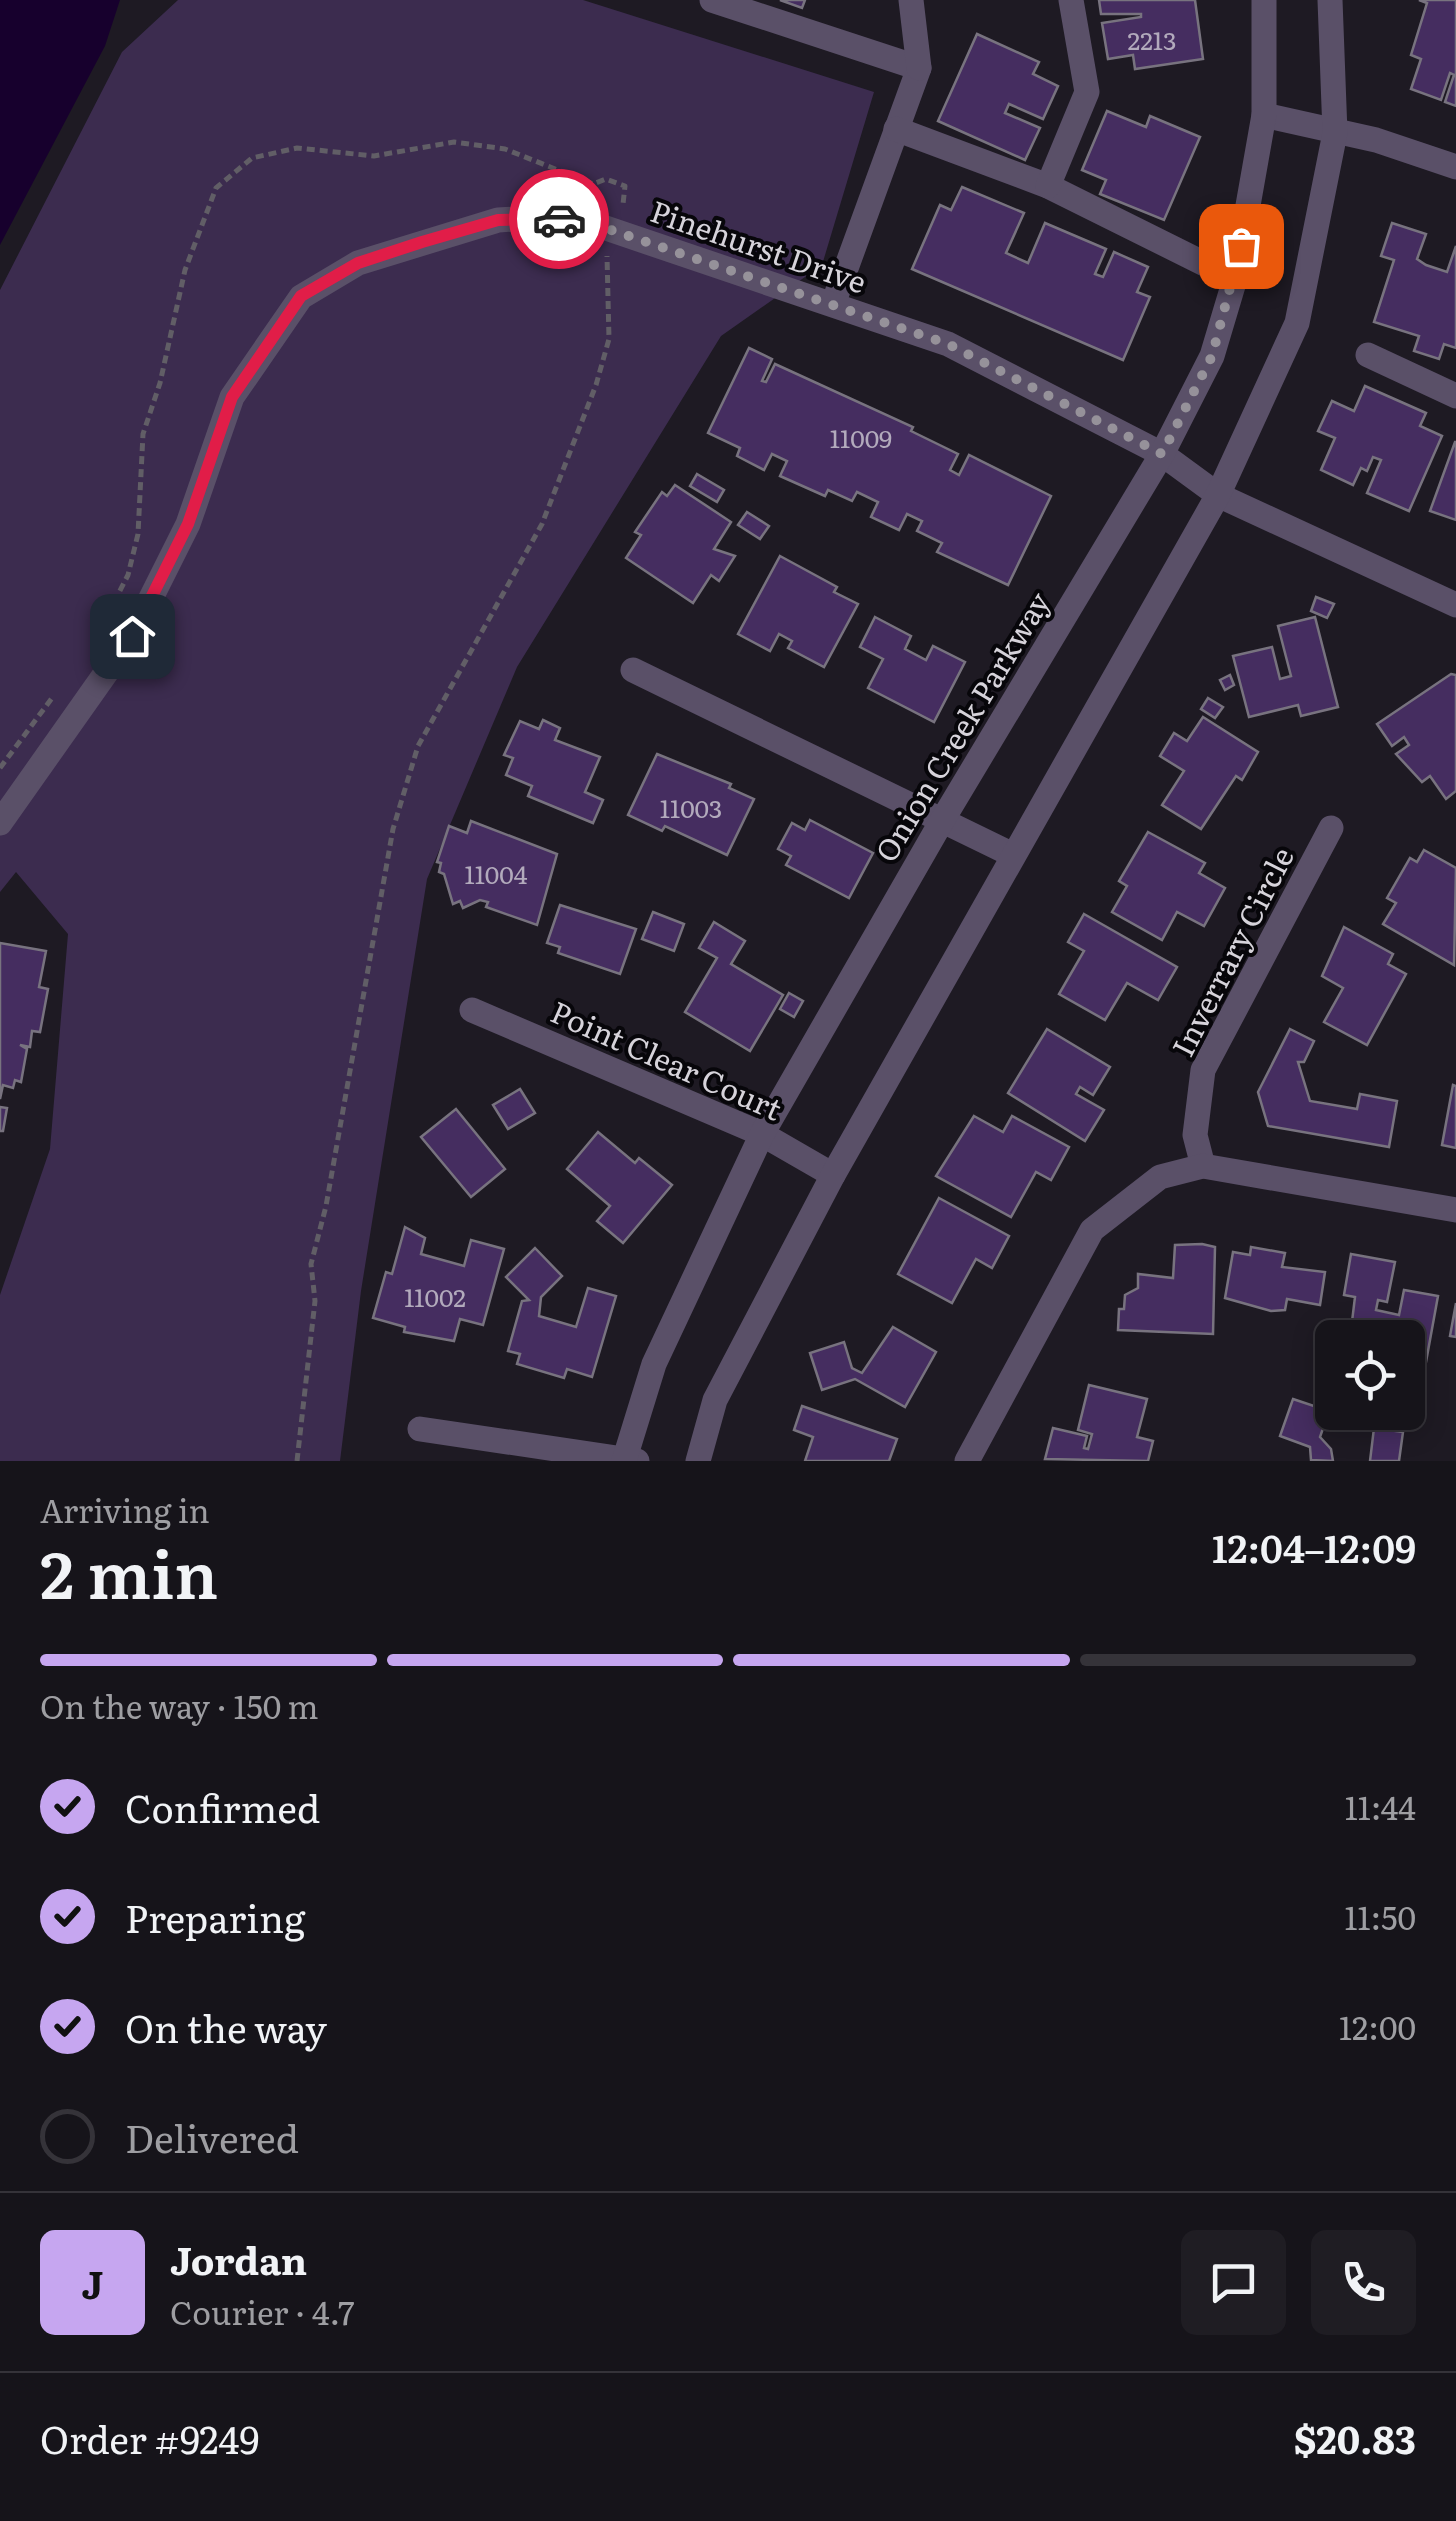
<!DOCTYPE html>
<meta charset="utf-8">
<style>
body{margin:0;font-family:Literata,serif;background:#1f1d23;color:#f1f3f6;height:100vh;display:flex;flex-direction:column;font-size:38px;white-space:nowrap}
*{box-sizing:border-box;margin:0}
p{font-size:32px;color:#9e9ea2}
.icon{flex:none;width:55px;height:55px;fill:none;stroke:currentColor;stroke-width:2;stroke-linecap:round;stroke-linejoin:round}
.map{position:relative;height:1461px;overflow:hidden}
.sheet{display:flex;flex-direction:column;background:#16141a;flex:1}
.sheet>*{flex:none}
.fabs{position:absolute;left:1315px;top:1320px;display:grid;gap:20px}
.fabs a{display:grid;place-items:center;width:110px;height:110px;border-radius:15px;background:#16141a;box-shadow:0 5px 25px #0003,0 0 0 2px #353339;font-size:50px}
.pin{position:absolute;display:grid;place-items:center;width:85px;height:85px;color:#fff;margin:-42px;border-radius:20px;box-shadow:0 5px 15px #0006}
.courier{position:absolute;display:grid;place-items:center;width:100px;height:100px;margin:-50px;border:8px solid #e11d48;border-radius:50%;background:#fff;color:#222;box-shadow:0 2px 12px #0007}
.summary em{font-style:normal;font-weight:600}
.summary div{display:flex;flex-direction:column-reverse}
.summary{display:flex;align-items:center;justify-content:space-between;height:170px;padding:0 40px}
h1{font-size:65px;font-weight:600;line-height:75px}
.bar{display:grid;grid-template-columns:repeat(4,1fr);gap:15px 10px;align-content:center;height:120px;padding:0 40px}
.bar i{height:12px;border-radius:8px;background:#353339}
.bar .current{background:#c6a6f0}
.bar p{grid-column:span 4}
.line{display:flex;align-items:center;gap:25px;padding:0 40px;border-top:2px solid #353339}
.line div{flex:1}
.round{display:grid;place-items:center;flex:none;width:105px;height:105px;border-radius:15px;background:#1f1d23}
ol{padding:0 40px;list-style:none}
li{display:flex;align-items:center;gap:30px;height:110px}
li p{margin-inline-start:auto}
li .icon{padding:10px;border-radius:50%;background:#c6a6f0;color:#111;stroke-width:4}
li:last-child{color:#9e9ea2}
li i{width:55px;height:55px;border:5px solid #353339;border-radius:50%}
.map>svg:first-child{display:block}
.green{fill:#3c2c4f}
.water{fill:#17002d}
.building{fill:#452d60;stroke:#78737f;stroke-width:2.5}
.lines{fill:none;stroke-linecap:round;stroke-linejoin:round}
.path{stroke:#615e66;stroke-width:5;stroke-dasharray:8 5;stroke-linecap:butt}
.minor{stroke:#5a5068;stroke-width:25}
.done{stroke:#96929a;stroke-width:10;stroke-dasharray:0 18}
.route{stroke:#e11d48;stroke-width:12}
.labels{text-anchor:middle;dominant-baseline:central;stroke-width:8;stroke-linejoin:round;paint-order:stroke}
.number-label{font-size:25px;fill:#b2aabc}
.street-label{font-size:30px;fill:#d6d3da;stroke:#07060a}
</style>
<div class="map">
<svg width="1456" height="1461" viewBox="0 0 1456 1461">
<rect width="100%" height="100%" fill="#1e1a23"/>
<polygon class="green" points="178,0 583,0 874,92 822,265 721,336 517,667 427,879 361,1291 340,1461 0,1461 0,1295 50,1149 68,934 16,872 0,892 0,290 122,52"/>
<polygon class="water" points="0,0 120,0 105,46 0,245"/>
<g class="building">
<polygon points="780,0 805,0 802,8"/>
<polygon points="1099,0 1195,0 1203,59 1135,69 1133,55 1108,59 1102,23 1141,17 1141,14 1101,14"/>
<polygon points="1419,0 1456,0 1456,106 1445,102 1454,75 1450,73 1441,100 1411,89 1421,59 1411,55 1427,3"/>
<polygon points="977,34 1039,62 1033,74 1058,86 1043,119 1009,104 1005,113 1040,128 1025,160 938,121"/>
<polygon points="1107,111 1146,127 1150,116 1200,137 1164,220 1100,194 1106,180 1082,170"/>
<polygon points="962,187 1024,213 1006,253 1028,263 1045,223 1106,249 1095,274 1103,277 1114,252 1148,267 1137,292 1150,297 1123,360 912,269 940,205 951,210"/>
<polygon points="1392,223 1426,234 1417,259 1426,265 1447,272 1456,246 1456,348 1444,344 1439,359 1414,351 1419,336 1374,322 1394,260 1381,256"/>
<polygon points="749,348 772,359 762,381 766,382 775,364 913,427 911,431 958,454 950,470 959,475 969,455 1051,496 1008,585 937,552 942,543 917,531 922,521 907,514 899,530 871,517 878,502 857,492 852,501 828,490 825,496 780,476 787,461 772,454 764,470 737,456 740,448 708,433"/>
<polygon points="1365,386 1426,413 1420,426 1442,436 1409,511 1367,493 1381,460 1373,457 1367,471 1361,468 1353,485 1321,470 1335,438 1318,431 1332,401 1354,411"/>
<polygon points="1455,442 1456,442 1456,520 1430,511"/>
<polygon points="697,474 724,490 717,502 690,486"/>
<polygon points="675,485 731,522 714,549 735,556 719,581 711,575 693,603 626,558 641,535 635,532 662,492 667,496"/>
<polygon points="747,512 769,526 760,539 738,525"/>
<polygon points="780,556 837,587 834,592 858,604 824,667 788,648 792,641 779,634 770,651 738,634"/>
<polygon points="1316,597 1334,604 1327,618 1311,611"/>
<polygon points="875,617 911,636 905,649 926,660 933,646 965,662 934,722 868,688 883,659 860,647"/>
<polygon points="1315,617 1338,707 1301,716 1298,705 1249,717 1233,656 1272,647 1280,679 1291,676 1278,626"/>
<polygon points="1451,674 1456,675 1456,791 1446,799 1430,776 1422,782 1396,754 1409,745 1404,737 1392,746 1377,724"/>
<polygon points="1230,675 1234,685 1225,690 1220,680"/>
<polygon points="1208,698 1223,707 1215,718 1201,709"/>
<polygon points="1203,717 1258,752 1242,780 1236,776 1201,829 1162,805 1184,771 1160,756 1174,733 1187,741"/>
<polygon points="543,720 560,728 555,740 600,757 585,792 603,800 593,823 528,796 532,786 506,775 513,758 504,755 520,721 539,729"/>
<polygon points="657,754 731,784 729,788 754,799 727,855 665,826 662,831 628,815"/>
<polygon points="810,820 873,853 849,898 786,865 791,856 778,849 792,823 805,830"/>
<polygon points="471,821 557,854 537,925 486,907 488,902 480,900 463,908 460,901 453,904 444,874 439,872 441,863 437,862 449,826 467,833"/>
<polygon points="1148,832 1205,863 1199,873 1225,888 1204,926 1177,912 1162,940 1112,912 1127,886 1119,881"/>
<polygon points="1424,850 1456,868 1454,965 1383,924 1396,903 1387,898 1410,858 1417,862"/>
<polygon points="560,905 636,929 620,974 558,953 560,947 547,943"/>
<polygon points="653,912 684,924 674,951 642,939"/>
<polygon points="1084,914 1177,967 1158,1000 1127,983 1105,1020 1059,994 1084,951 1068,942"/>
<polygon points="714,922 745,941 731,964 783,995 750,1051 685,1012 717,958 699,948"/>
<polygon points="1344,927 1393,954 1388,964 1406,974 1367,1045 1324,1022 1343,988 1322,976"/>
<polygon points="0,943 46,951 39,987 48,989 40,1032 32,1031 30,1047 20,1045 27,1049 21,1082 15,1080 13,1088 3,1085 0,1099"/>
<polygon points="789,993 803,1001 794,1017 780,1009"/>
<polygon points="1047,1029 1110,1067 1093,1095 1080,1087 1076,1094 1104,1110 1085,1141 1008,1093"/>
<polygon points="1290,1029 1314,1041 1304,1062 1298,1062 1310,1101 1357,1109 1360,1094 1397,1101 1389,1147 1268,1126 1258,1092"/>
<polygon points="1453,1085 1456,1086 1456,1148 1442,1145"/>
<polygon points="520,1089 535,1113 508,1129 493,1105"/>
<polygon points="0,1107 7,1108 3,1131 0,1131"/>
<polygon points="456,1109 505,1169 471,1197 421,1137"/>
<polygon points="974,1116 1003,1132 1012,1116 1069,1147 1051,1180 1036,1172 1011,1217 936,1176"/>
<polygon points="598,1132 635,1163 639,1158 672,1185 623,1243 597,1221 610,1206 567,1169"/>
<polygon points="939,1198 1009,1236 992,1268 976,1259 952,1303 898,1274"/>
<polygon points="405,1227 425,1238 421,1254 464,1266 471,1240 504,1249 483,1325 460,1319 454,1341 404,1332 405,1327 373,1318 386,1272 392,1274"/>
<polygon points="1202,1244 1215,1247 1213,1334 1118,1330 1119,1309 1124,1309 1125,1295 1138,1288 1138,1274 1173,1278 1175,1245"/>
<polygon points="1251,1247 1285,1253 1282,1267 1325,1272 1320,1305 1287,1299 1285,1310 1271,1311 1225,1298 1233,1252 1250,1255"/>
<polygon points="535,1248 562,1276 541,1297 539,1316 576,1327 588,1288 616,1296 592,1377 567,1369 564,1378 517,1364 520,1354 508,1351 522,1301 529,1300 506,1277"/>
<polygon points="1351,1254 1395,1262 1387,1302 1378,1300 1376,1310 1399,1315 1404,1290 1438,1296 1424,1373 1408,1370 1408,1338 1350,1338 1355,1297 1344,1295"/>
<polygon points="1456,1303 1456,1337 1450,1336"/>
<polygon points="893,1327 936,1352 905,1407 855,1379 822,1390 810,1353 844,1342 852,1368 862,1373"/>
<polygon points="1089,1385 1147,1399 1137,1437 1153,1441 1148,1461 1045,1459 1053,1428 1087,1436 1084,1448 1088,1449 1092,1434 1078,1430"/>
<polygon points="1293,1399 1329,1411 1320,1437 1331,1449 1333,1461 1311,1460 1310,1447 1280,1436"/>
<polygon points="802,1406 897,1439 889,1461 805,1461 813,1437 794,1430"/>
<polygon points="1374,1428 1403,1432 1399,1461 1370,1461"/>
</g>
<g class="lines">
<g class="path">
<polyline points="96,637 128,575 138,534 143,434 160,383 185,270 216,188 252,158 297,148 374,156 454,142 505,149 593,184 606,179 625,186 623,204"/>
<polyline points="0,768 52,698"/>
<polyline points="297,1461 315,1301 311,1264 326,1206 393,829 418,746 542,524 596,385 609,339 607,256"/>
</g>
<g class="minor">
<polyline points="712,0 919,68 833,304"/>
<polyline points="911,0 919,68"/>
<polyline points="1264,115 1376,140 1456,167"/>
<polyline points="896,129 1048,186 1235,279"/>
<polyline points="1048,186 1087,92 1071,0"/>
<polyline points="1368,355 1456,396"/>
<polyline points="633,670 1013,855"/>
<polyline points="0,823 132,636 188,524 232,397 301,297 358,263 498,220 548,217 597,225 948,344 1162,454 1218,495 1456,605"/>
<polyline points="472,1010 762,1134 833,1175"/>
<polyline points="1203,1166 1195,1135 1203,1070 1331,828"/>
<polyline points="420,1429 637,1461"/>
<polyline points="624,1461 654,1364 762,1134 943,819 1162,454 1212,356 1235,279 1264,115 1264,0"/>
<polyline points="698,1461 715,1400 833,1175 1218,495 1297,323 1335,133 1330,0"/>
<polyline points="967,1461 1092,1230 1160,1177 1203,1166 1456,1210"/>
</g>
</g>
<g class="lines">
<polyline class="done" points="559,219 596,225 948,344 1162,454 1212,356 1241,246"/>
<polyline class="route" points="132,636 188,524 232,397 301,296 358,263 422,242 498,220 559,219"/>
</g>
<g class="labels">
<g class="number-label">
<text x="1152" y="39">2213</text>
<text x="861" y="437">11009</text>
<text x="691" y="807">11003</text>
<text x="496" y="873">11004</text>
<text x="435" y="1296">11002</text>
</g>
<g class="street-label">
<text transform="translate(759 245) rotate(19)">Pinehurst Drive</text>
<text transform="translate(961 726) rotate(-59)">Onion Creek Parkway</text>
<text transform="translate(1231 951) rotate(-63)">Inverrary Circle</text>
<text transform="translate(667 1059) rotate(24)">Point Clear Court</text>
</g>
</g>
</svg>
<div class="fabs">
<a><svg class="icon" aria-label="locate" viewBox="0 0 24 24"><circle cx="12" cy="12" r="6"/><path d="M12 2v4M12 18v4M2 12h4M18 12h4"/></svg></a>
</div>
<div class="pin" style="left:1241px;top:246px;background:#ea580c"><svg class="icon" aria-label="bag" viewBox="0 0 24 24"><path d="M5 8h14l-1 12H6zM9 8a3 3 0 0 1 6 0"/></svg></div>
<div class="pin" style="left:132px;top:636px;background:#1f2937"><svg class="icon" aria-label="home" viewBox="0 0 24 24"><path d="M3 11l9-7 9 7M6 9v11h12V9"/></svg></div>
<div class="courier" style="left:559px;top:219px"><svg class="icon" aria-label="car" viewBox="0 0 24 24"><path d="M5 17H2v-5l4-1 3-4h7l3 4 3 1v5h-3M9 17h6M6 11h13"/><circle cx="7" cy="17" r="2"/><circle cx="17" cy="17" r="2"/></svg></div>
</div>
<section class="sheet">
<div class="summary"><div><h1>2 min</h1><p>Arriving in</p></div><em>12:04–12:09</em></div>
<div class="bar"><i class="current"></i><i class="current"></i><i class="current"></i><i></i><p>On the way · 150 m</p></div>
<ol>
<li><svg class="icon" aria-label="check" viewBox="0 0 24 24"><path d="M5 12l5 5 9-10"/></svg>Confirmed<p>11:44</p></li>
<li><svg class="icon" aria-label="check" viewBox="0 0 24 24"><path d="M5 12l5 5 9-10"/></svg>Preparing<p>11:50</p></li>
<li><svg class="icon" aria-label="check" viewBox="0 0 24 24"><path d="M5 12l5 5 9-10"/></svg>On the way<p>12:00</p></li>
<li><i></i>Delivered</li>
</ol>
<div class="line" style="height:180px"><b class="round" style="background:#c6a6f0;color:#111">J</b><div><b>Jordan</b><p>Courier · 4.7</p></div><a class="round"><svg class="icon" aria-label="chat" viewBox="0 0 24 24"><path d="M4 5h16v11H9l-5 4z"/></svg></a><a class="round"><svg class="icon" aria-label="phone" viewBox="0 0 24 24"><path d="M5 4h4l2 5-3 2q2 4 5 5l2-3 5 2v4C11 20 4 13 5 4z"/></svg></a></div>
<div class="line" style="height:130px"><div>Order #9249</div><b>$20.83</b></div>
</section>
